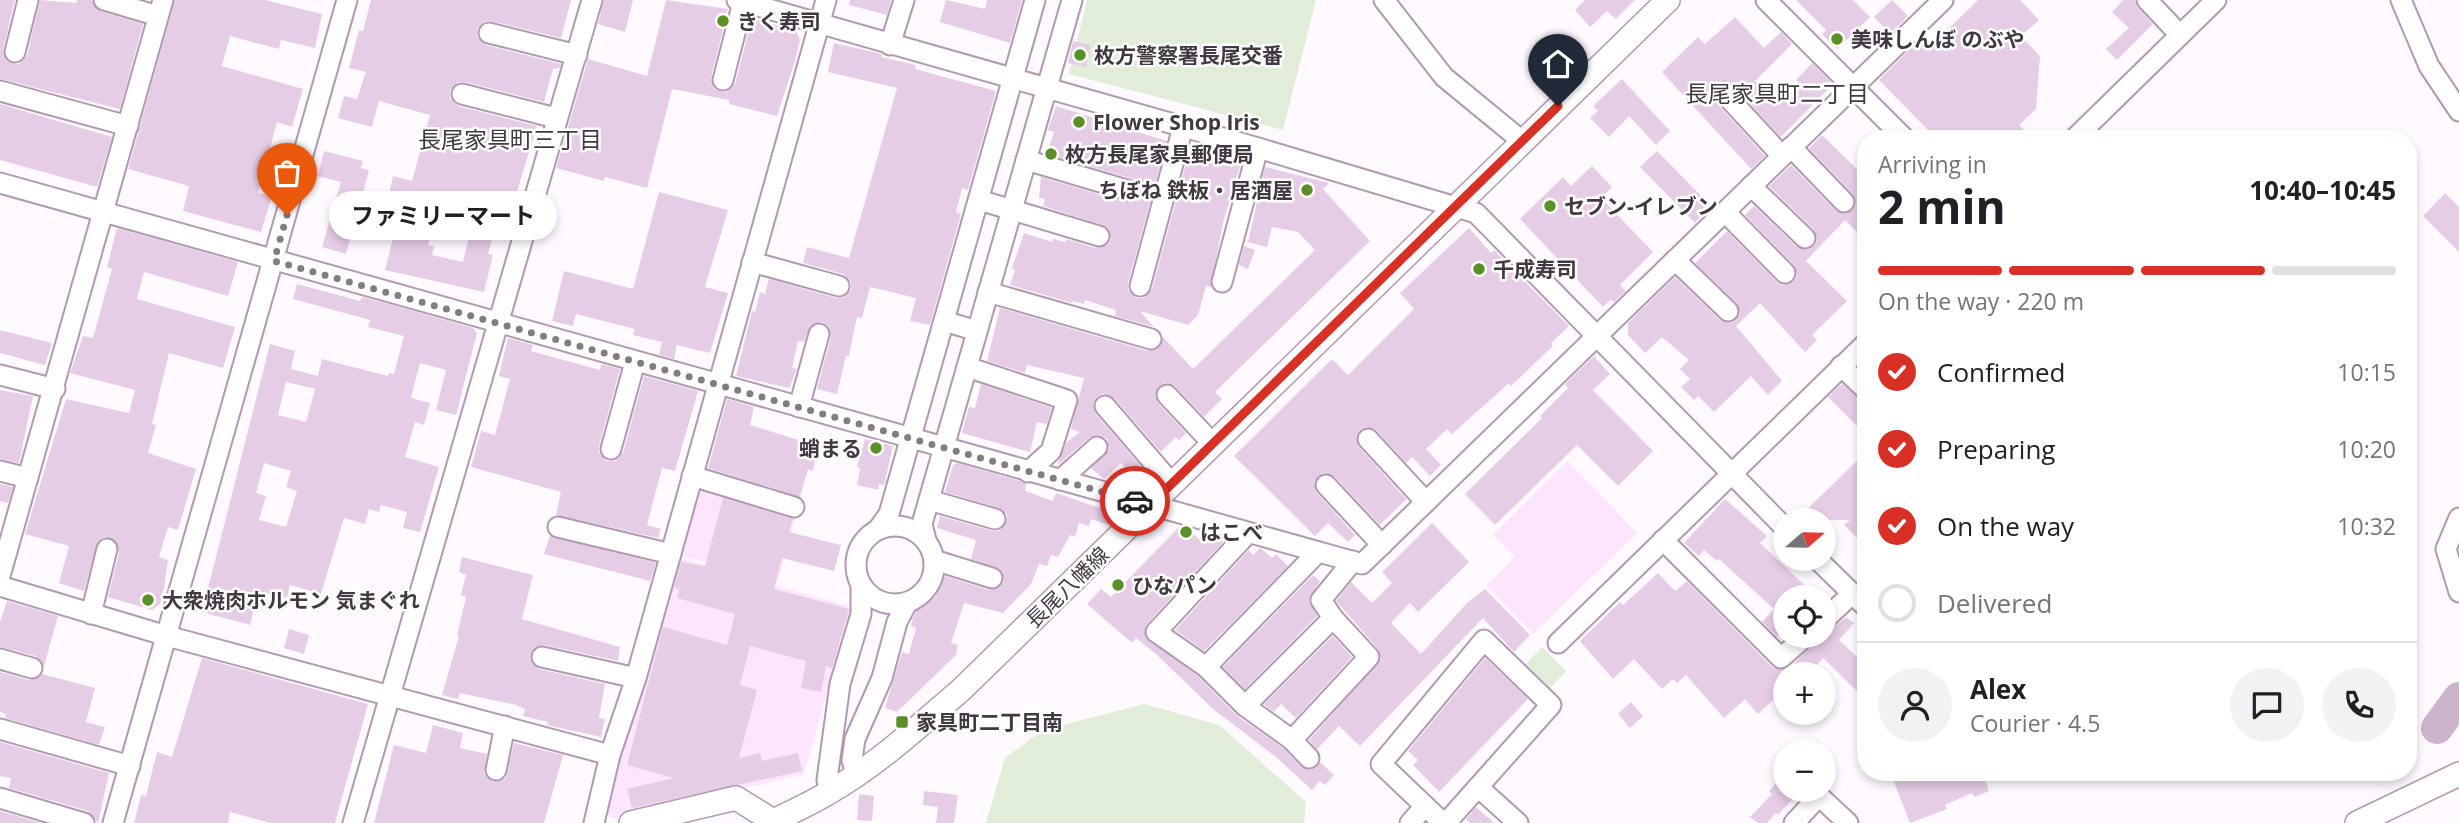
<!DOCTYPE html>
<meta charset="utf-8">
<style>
body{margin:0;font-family:"Open Sans","Noto Sans JP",sans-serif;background:#f2f2f2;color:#202124;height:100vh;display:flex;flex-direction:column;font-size:26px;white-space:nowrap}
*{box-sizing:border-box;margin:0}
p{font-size:23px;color:#757577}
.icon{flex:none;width:38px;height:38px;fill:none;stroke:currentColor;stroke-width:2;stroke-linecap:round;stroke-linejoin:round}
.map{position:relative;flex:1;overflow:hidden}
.drawer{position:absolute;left:1857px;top:130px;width:560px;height:651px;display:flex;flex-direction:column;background:#fff;border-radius:28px;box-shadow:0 4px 10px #0003}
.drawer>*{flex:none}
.needle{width:46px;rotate:70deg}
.buttons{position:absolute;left:1773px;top:508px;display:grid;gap:14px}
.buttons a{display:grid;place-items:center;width:63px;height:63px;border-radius:50%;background:#fff;box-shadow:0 4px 10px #0003;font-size:35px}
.pin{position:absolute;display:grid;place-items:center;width:60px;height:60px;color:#fff;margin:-72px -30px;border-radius:50% 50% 50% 0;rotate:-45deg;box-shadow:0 0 7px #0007}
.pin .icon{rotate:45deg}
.courier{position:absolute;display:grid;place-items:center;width:70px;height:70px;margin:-35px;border:5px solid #d93025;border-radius:50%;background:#fff;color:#222;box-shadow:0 2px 9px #0007}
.bubble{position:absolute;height:49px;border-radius:24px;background:#fff;box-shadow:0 4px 10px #0003;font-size:23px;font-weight:700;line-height:49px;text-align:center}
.summary em{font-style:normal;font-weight:700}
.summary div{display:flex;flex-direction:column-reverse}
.summary{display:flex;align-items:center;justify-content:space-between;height:119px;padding:0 21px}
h1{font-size:46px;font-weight:700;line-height:52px}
.bar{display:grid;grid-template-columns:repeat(4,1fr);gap:10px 7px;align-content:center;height:84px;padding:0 21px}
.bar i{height:9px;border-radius:5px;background:#e0e0e0}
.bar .active{background:#d93025}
.bar p{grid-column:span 4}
.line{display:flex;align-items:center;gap:18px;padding:0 21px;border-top:2px solid #e0e0e0}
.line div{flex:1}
.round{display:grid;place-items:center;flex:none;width:74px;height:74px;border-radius:37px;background:#f2f2f2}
ol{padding:0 21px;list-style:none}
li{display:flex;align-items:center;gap:21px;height:77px}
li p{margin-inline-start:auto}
li .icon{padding:7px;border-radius:50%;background:#d93025;color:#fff;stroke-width:4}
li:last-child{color:#757577}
li i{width:38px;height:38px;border:4px solid #e0e0e0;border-radius:50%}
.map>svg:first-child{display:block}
.built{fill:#fee5fe}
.green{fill:#e0edd8}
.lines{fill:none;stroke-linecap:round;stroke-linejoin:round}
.river{stroke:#ccb4cc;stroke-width:32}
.building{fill:#e6cde6;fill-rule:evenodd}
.minor-casing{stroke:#b199b1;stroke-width:23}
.major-casing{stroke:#b199b1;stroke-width:26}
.minor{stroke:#fff;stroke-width:19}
.major{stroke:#fff;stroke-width:23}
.done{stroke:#847c84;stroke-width:7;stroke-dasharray:0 12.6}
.route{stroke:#d93025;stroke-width:9}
.poi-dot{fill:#5b8f28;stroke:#fff;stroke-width:2.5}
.labels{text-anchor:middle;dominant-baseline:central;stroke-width:5;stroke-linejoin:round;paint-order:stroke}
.poi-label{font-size:21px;font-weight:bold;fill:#413841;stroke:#fff;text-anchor:start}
.street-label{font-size:21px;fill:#413841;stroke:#fff}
.neighbourhood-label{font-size:23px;fill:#413841;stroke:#fff}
</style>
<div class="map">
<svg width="2459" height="823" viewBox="0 0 2459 823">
<rect width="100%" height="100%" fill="#fffaff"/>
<g class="built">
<polygon points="1568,461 1637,533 1533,634 1486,585 1515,557 1493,534"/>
<polygon points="698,485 797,513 777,583 678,555"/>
<polygon points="677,557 851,607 804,774 613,819 604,813"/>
</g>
<g class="green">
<polygon points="1087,0 1316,0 1283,130 1069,74"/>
<polygon points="1542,647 1566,671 1550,688 1526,664"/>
<polygon points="1144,704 1219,725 1306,802 1304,823 986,823 1005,758 1043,730"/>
</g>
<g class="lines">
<polyline class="river" points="2437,728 2459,698"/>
</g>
<g class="building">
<polygon points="0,0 15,0 3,50 6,60 13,64 19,64 27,56 40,0 76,3 77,0 92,0 100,11 143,24 120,109 0,79"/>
<polygon points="175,0 265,0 322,14 315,48 281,40 279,49 230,36 222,66 303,89 292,127 277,122 258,193 272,196 261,232 183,211 189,186 128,169"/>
<path d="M371 0H571L561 38 491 21H485L477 29V37L486 45 561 64 560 68 553 69 544 102 465 82H458L450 90V98L458 106 537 126 516 195 505 192 488 254 493 255 484 292 385 270 395 230 382 227 393 176 412 181 430 115 379 101 372 127 338 118 344 96 357 99 366 72 349 68 359 30 363 31ZM435 217 471 228 463 262 432 255 434 246 428 245Z"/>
<polygon points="604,0 633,0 625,32 598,24"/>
<polygon points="666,0 728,9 711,78 714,88 721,92 727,92 735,84 752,18 796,31 800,40 795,61 777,116 729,104 729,100 672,89 647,188 605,177 604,181 556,168 588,59 647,76"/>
<polygon points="850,0 891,0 887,15 849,5"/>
<polygon points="946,0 985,9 987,0 1022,0 1010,43 940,22"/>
<polygon points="1585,0 1635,0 1616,19 1607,11 1590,27 1575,10"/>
<polygon points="1796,0 1853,0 1870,17 1837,49 1822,34 1826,30"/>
<polygon points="1892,0 1908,16 1890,34 1874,17"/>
<polygon points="1978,0 2020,0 2039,20 2021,36 2040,56 2036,109 2019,125 2032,138 1922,138 1929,131 1879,80 1923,36 1932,45"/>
<polygon points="2123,0 2135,0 2138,8 2153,24 2117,60 2106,49 2129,28 2112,12"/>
<polygon points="1735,17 1764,48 1781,32 1792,44 1755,81 1779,105 1800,84 1796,80 1812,63 1833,84 1781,137 1731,83 1721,80 1714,84 1711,94 1714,100 1765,156 1751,169 1662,72 1698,37 1705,44"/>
<polygon points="1073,41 1090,45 1086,67 1068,63"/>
<polygon points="834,43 882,54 881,57 916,65 915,69 996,91 968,190 962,188 956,212 961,214 930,325 910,321 916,298 870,287 862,318 857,317 849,356 846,356 837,394 817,389 831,337 828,326 822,322 810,326 804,342 798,341 792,368 797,369 789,388 736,376 752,311 755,312 760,292 765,294 769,279 836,298 843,298 851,290 851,282 843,274 803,263 807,247 849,258 897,88 828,72"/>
<polygon points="1622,79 1670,131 1656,145 1629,116 1609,137 1590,118 1598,111 1593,106"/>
<polygon points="0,104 112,137 97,187 0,160"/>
<polygon points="1056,106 1167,141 1128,283 1128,290 1136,298 1144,298 1152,289 1190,149 1242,160 1223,223 1211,287 1206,286 1198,315 1188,325 1140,311 1154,327 1115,316 1116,310 1085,300 1084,304 1073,301 1072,303 1010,285 1015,270 1012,268 1024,233 1052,242 1053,239 1065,242 1066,239 1096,248 1107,245 1111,239 1108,228 1103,225 1043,206 1045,199 1039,198 1041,177 1124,202 1135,199 1139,193 1136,182 1130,178 1047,154 1054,132 1048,130"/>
<polygon points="1822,135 1866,178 1866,241 1845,220 1806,261 1847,301 1812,335 1817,340 1805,352 1760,303 1736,326 1782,381 1768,395 1751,376 1714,412 1698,396 1694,400 1681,387 1690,379 1680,369 1689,360 1662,337 1645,353 1628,335 1628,323 1675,277 1720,320 1731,323 1736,320 1740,313 1737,303 1695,263 1727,231 1777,282 1782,285 1793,282 1797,276 1794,265 1745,215 1754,206 1797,247 1808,250 1814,246 1817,240 1814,230 1769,186 1791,165 1836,211 1846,214 1853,210 1856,205 1853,194 1809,148"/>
<polygon points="324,151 363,161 361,168 369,170 346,254 322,247 341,182 318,176"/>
<polygon points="1657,151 1711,206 1695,223 1640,167"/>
<polygon points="1592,166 1612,187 1601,198 1653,252 1620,285 1626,291 1614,302 1611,299 1603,307 1520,219 1563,177 1571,186"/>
<polygon points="1265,167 1329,183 1323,189 1370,241 1215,392 1222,399 1204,417 1175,386 1165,383 1158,387 1155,397 1158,403 1186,433 1179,440 1176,437 1161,452 1114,398 1103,394 1097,397 1093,403 1095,413 1144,470 1135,478 1121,463 1104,479 1091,468 1109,450 1107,439 1100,435 1089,438 1057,466 1066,443 1080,432 1071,429 1084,378 1027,365 1025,373 987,361 1000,308 1148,351 1159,348 1163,337 1193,369 1315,250 1298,232 1272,227 1267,247 1248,242"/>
<polygon points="659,192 728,210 705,287 728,293 710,353 677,345 674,359 659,355 662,342 633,335 635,329 576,314 573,326 552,321 564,271 633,289"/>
<polygon points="2445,193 2459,207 2459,252 2423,216"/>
<polygon points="117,228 238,262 228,296 144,272 137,299 235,327 223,368 169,353 152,424 156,425 148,453 196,469 178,530 168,527 159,557 168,560 164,588 160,604 152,610 108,597 119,552 115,540 104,537 98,541 84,591 59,583 69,546 25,534 66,399 129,413 135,390 70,373 83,336 93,338 112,269 107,267"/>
<polygon points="1469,228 1491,253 1494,250 1569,326 1551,343 1553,346 1511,386 1509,383 1452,434 1447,429 1426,449 1441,465 1430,476 1412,457 1406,463 1376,430 1366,427 1360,430 1356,436 1359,447 1406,499 1380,525 1335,477 1323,473 1314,482 1317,493 1355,535 1348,542 1328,523 1315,536 1234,456 1332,359 1348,375 1414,309 1400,293"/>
<polygon points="1244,246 1255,250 1248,269 1239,265"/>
<path d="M297 284 360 301 362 297 385 303 473 328 477 333 456 415 436 410 446 370 420 363 411 398 430 403 424 425 415 422 405 457 439 467 420 532 403 528 407 512 381 505 379 512 369 509 365 524 344 518 321 594 290 585 287 598 258 591 250 625 202 612 270 344 295 351 291 369 318 376 322 359 388 376 389 373 394 374 404 336 368 327 370 320 293 299ZM286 382 315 389 306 422 278 415ZM264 463 291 471 286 487 297 491 286 527 259 520 266 496 256 493Z"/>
<polygon points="0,330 52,343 45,365 0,353"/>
<polygon points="508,338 533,345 531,351 600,370 601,364 620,369 599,446 599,453 607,461 615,461 623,453 644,376 698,391 675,471 662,468 647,525 661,529 658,538 556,515 561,492 471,467 481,431 495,435 510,379 499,376"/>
<polygon points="1594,356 1610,374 1593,390 1653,451 1618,486 1577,445 1495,525 1465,494 1542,418 1540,416 1568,388 1565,384"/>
<polygon points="981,384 1052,408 1047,424 1037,422 1030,452 962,433 969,407 975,408"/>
<polygon points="1842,384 1866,402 1866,435 1828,397"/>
<polygon points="0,390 33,396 19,463 0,459"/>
<polygon points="727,399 754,407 750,425 818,446 813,471 808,469 800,497 708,468"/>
<polygon points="865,439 893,446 884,485 879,484 878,490 857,485 860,468 857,467"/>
<polygon points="1866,452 1866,547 1844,525 1850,520 1796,520"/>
<polygon points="957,463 1020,481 1026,484 1025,491 1053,501 1056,493 1120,515 1110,525 1091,519 1089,526 1079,523 1075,537 1070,535 1058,557 1051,555 1047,566 1039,564 1031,584 1003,613 964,603 951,643 958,645 956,655 897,712 885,708 902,652 909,654 916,628 911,626 913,618 919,604 928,596 935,598 941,575 989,590 1000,587 1004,581 1000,569 971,559 976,540 937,528 940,516 992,531 999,531 1006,523 1007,515 999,508 945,492 953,465"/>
<polygon points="0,484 13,487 8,503 0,501"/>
<polygon points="723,498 793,519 789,532 841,545 834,571 782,558 774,589 849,609 832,668 826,666 821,692 801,688 806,661 750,646 740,685 757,690 739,758 760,753 762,761 798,753 802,771 632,808 627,789 674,778 627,765 663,627 727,645 735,614 677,598 679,589 674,587 681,562 705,566"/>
<polygon points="1725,499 1767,536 1760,543 1817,597 1785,597 1785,628 1777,637 1762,622 1774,609 1719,559 1717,561 1704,550 1699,556 1684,543"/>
<polygon points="1432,523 1469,562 1418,612 1410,603 1391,623 1421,654 1467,603 1485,589 1530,635 1514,652 1483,618 1360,746 1339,726 1317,749 1309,740 1381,659 1378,649 1336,601 1351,582 1372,603 1392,583 1382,572"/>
<polygon points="1180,526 1187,528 1204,544 1212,535 1223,542 1147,624 1145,637 1198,676 1236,715 1284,749 1301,767 1311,770 1320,762 1334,775 1325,785 1320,781 1312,790 1276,757 1213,709 1156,654 1136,638 1132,643 1087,604 1101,589 1111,597"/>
<polygon points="550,536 656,563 650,581 544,554"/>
<polygon points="1260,548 1272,558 1276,554 1288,566 1204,651 1175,630 1249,550 1253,555"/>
<polygon points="462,557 533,575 522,619 620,647 618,661 544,645 534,648 530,655 531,661 539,669 605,684 599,718 605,719 601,737 547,725 548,722 523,716 525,709 516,705 460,693 458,699 442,695 459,636 457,635 466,597 461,595 466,575 459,572"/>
<polygon points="1658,573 1675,591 1687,581 1772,667 1785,669 1785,673 1824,632 1832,629 1846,617 1854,623 1839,640 1858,658 1866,650 1866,700 1823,658 1809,674 1785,674 1785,689 1758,714 1745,699 1724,718 1686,675 1677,683 1673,679 1662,689 1634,659 1613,679 1580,641 1620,602 1623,605"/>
<polygon points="1313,575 1320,581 1309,600 1317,616 1245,689 1223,667"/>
<polygon points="7,601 58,616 44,666 36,656 0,647 0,622"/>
<polygon points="289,629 309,635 304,654 284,648"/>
<polygon points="1333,636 1352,657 1296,718 1281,704 1274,712 1264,704"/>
<polygon points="202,658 368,704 335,823 270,823 230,812 228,823 134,823 141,795 146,796 157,752 172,757"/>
<polygon points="1485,658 1528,699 1439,792 1413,765 1418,760 1408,751"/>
<polygon points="0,672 29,680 42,674 95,688 86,722 105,727 99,745 5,718 6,714 0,712"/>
<polygon points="1631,702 1643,716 1630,728 1618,714"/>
<polygon points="433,725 463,733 460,748 487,754 484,773 493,782 506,778 514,743 563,755 544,823 374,823 394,745 426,753"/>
<polygon points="0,742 109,773 98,823 88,811 9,788 11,778 0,776"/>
<polygon points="1890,772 1982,772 1989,791 1974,797 1972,793 1945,805 1947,809 1910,823"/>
<polygon points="1779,780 1785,789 1802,789 1778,815 1776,813 1767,823 1758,823 1750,817 1772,794 1769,791"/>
<polygon points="924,791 958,795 954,823 936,823 938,807 923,805"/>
<polygon points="859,794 874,796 872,821 857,820"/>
<polygon points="1476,807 1494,823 1470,823 1466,819"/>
<polygon points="0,811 41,823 0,823"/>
</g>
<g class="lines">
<defs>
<g id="minor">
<polyline points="104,0 158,16"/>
<polyline points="737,0 1258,148 1476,213 1785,528"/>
<polyline points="1384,0 1444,77 1522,141"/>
<polyline points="1766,0 1904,138"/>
<polyline points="2147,0 2180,35"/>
<polyline points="2401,0 2429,66 2459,111"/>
<polyline points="489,33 577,55"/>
<polyline points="890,45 904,0"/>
<polyline points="15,52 28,0"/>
<polyline points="723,80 743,2"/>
<polyline points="0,91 128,126"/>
<polyline points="1723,92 1782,156"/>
<polyline points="462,94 556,118"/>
<polyline points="2075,138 2216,0"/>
<polyline points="1791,147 1844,202"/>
<polyline points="1026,160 1127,190"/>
<polyline points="0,183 1362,564 1943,0"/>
<polyline points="1751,186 1805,238"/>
<polyline points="979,200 1099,236"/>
<polyline points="1725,212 1785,273"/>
<polyline points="1675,260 1728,311"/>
<polyline points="752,262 839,286"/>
<polyline points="1222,282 1258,148"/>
<polyline points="1140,286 1183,127"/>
<polyline points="988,292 1151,339"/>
<polyline points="944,321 977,331"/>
<polyline points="1841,366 1866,390"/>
<polyline points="967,367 1067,400 1051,451 1028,472"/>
<polyline points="0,375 55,389"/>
<polyline points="1167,395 1213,444"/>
<polyline points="1105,406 1172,484"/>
<polyline points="799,407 819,334"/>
<polyline points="1368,439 1426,502"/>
<polyline points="611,449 635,362"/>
<polyline points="0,471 28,478"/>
<polyline points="692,476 794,507"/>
<polyline points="1060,480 1097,447"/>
<polyline points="1326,485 1382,545"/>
<polyline points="929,500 995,519"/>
<polyline points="2459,518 2446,549 2459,592"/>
<circle cx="895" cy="565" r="39"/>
<polyline points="558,527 671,554"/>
<polyline points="879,528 889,514 1035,0"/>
<polyline points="1248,533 1156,632 1206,667 1245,706 1292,740 1369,657 1333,618 1321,600 1353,561"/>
<polyline points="926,540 922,524 1072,0"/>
<polyline points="1663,540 1781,658 1807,635"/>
<polyline points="1816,558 1866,607"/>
<polyline points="934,560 992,578"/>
<polyline points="0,576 163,0"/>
<polyline points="0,586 167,636 610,755"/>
<polyline points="91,614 107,549"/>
<polyline points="1824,620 1852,594"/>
<polyline points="1558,643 1866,343"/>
<polyline points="542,657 636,678"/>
<polyline points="0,659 32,668"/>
<polyline points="1206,667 1318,552"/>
<polyline points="1245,706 1333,618"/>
<polyline points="0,729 130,766"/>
<polyline points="1292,740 1309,758"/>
<polyline points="496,770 505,726"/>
<polyline points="856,774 852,760 855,739 882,678 897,622 907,603"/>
<polyline points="1478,787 1518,823"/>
<polyline points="829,793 827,780 840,684 861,614 861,586"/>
<polyline points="0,798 84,823"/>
<polyline points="113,823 347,0"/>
<polyline points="353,823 592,0"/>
<polyline points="594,823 610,755 636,678 826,0"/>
<polyline points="1410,823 1425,806"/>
<polyline points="1443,823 1381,764 1484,640 1551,705 1446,823"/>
<polyline points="1794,823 1819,796 1848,823"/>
</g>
<g id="major">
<polyline points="631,823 736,798 773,821"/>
<path d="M770 823C789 813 810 804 828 793 877 765 919 726 961 690L1668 0"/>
<polyline points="2357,823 2459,774"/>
</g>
</defs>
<use href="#minor" class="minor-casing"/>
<use href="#major" class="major-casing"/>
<use href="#minor" class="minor"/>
<use href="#major" class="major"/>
</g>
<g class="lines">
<polyline class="done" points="287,215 274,261 1135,501"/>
<polyline class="route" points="1135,501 1150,505 1558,106"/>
</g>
<g class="poi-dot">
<circle cx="723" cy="21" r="7"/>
<circle cx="1837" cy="39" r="7"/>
<circle cx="1080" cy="55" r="7"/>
<circle cx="1079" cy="122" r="7"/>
<circle cx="1051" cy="154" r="7"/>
<circle cx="1307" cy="190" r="7"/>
<circle cx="1550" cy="206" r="7"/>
<circle cx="1479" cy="269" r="7"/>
<circle cx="876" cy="448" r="7"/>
<circle cx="1186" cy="532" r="7"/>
<circle cx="1118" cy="585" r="7"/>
<circle cx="148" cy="600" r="7"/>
<rect x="895" y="715" width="14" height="14" rx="3.5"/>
</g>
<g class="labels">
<g class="poi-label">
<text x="737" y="21">きく寿司</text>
<text x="1851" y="39">美味しんぼ のぶや</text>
<text x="1094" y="55">枚方警察署長尾交番</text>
<text x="1093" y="122">Flower Shop Iris</text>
<text x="1065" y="154">枚方長尾家具郵便局</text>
<text x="1293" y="190" text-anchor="end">ちぼね 鉄板・居酒屋</text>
<text x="1564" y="206">セブン-イレブン</text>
<text x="1493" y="269">千成寿司</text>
<text x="862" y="448" text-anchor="end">蛸まる</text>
<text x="1200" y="532">はこべ</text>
<text x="1132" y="585">ひなパン</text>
<text x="162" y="600">大衆焼肉ホルモン 気まぐれ</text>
<text x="916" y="722">家具町二丁目南</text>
</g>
<g class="street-label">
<text transform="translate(1067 587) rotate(-44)">長尾八幡線</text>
</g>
<g class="neighbourhood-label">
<text x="1777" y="93">長尾家具町二丁目</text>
<text x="510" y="139">長尾家具町三丁目</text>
</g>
</g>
</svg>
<div class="buttons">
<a><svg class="needle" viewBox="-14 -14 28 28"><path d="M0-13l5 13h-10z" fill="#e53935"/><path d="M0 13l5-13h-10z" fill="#757577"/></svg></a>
<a><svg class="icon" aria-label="locate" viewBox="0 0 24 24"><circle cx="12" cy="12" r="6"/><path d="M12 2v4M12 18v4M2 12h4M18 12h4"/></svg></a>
<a>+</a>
<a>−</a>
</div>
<div class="pin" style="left:287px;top:215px;background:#ea580c"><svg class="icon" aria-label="bag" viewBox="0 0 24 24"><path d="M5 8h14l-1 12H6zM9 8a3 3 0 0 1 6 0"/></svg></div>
<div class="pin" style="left:1558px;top:106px;background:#1f2937"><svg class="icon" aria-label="home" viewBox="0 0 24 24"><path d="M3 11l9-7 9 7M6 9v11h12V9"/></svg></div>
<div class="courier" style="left:1135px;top:501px"><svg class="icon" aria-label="car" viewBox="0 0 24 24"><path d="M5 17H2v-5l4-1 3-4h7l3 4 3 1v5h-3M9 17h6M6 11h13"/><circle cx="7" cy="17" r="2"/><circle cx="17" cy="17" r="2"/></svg></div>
<div class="bubble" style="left:329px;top:191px;width:228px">ファミリーマート</div>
<section class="drawer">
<div class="summary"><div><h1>2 min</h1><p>Arriving in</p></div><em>10:40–10:45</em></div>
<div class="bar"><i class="active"></i><i class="active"></i><i class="active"></i><i></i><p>On the way · 220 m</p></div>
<ol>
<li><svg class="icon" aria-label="check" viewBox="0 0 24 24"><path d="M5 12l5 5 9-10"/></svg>Confirmed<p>10:15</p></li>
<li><svg class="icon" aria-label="check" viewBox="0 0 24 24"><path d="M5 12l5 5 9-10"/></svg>Preparing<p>10:20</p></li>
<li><svg class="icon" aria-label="check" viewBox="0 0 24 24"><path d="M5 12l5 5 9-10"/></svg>On the way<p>10:32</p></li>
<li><i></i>Delivered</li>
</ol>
<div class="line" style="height:126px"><a class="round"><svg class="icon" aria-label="person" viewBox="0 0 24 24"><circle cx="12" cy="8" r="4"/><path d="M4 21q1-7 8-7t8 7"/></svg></a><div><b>Alex</b><p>Courier · 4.5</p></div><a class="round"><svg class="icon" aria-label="chat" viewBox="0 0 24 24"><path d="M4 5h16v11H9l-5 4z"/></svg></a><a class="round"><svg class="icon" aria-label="phone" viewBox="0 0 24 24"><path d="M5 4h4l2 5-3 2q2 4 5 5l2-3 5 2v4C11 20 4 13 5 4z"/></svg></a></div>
</section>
</div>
